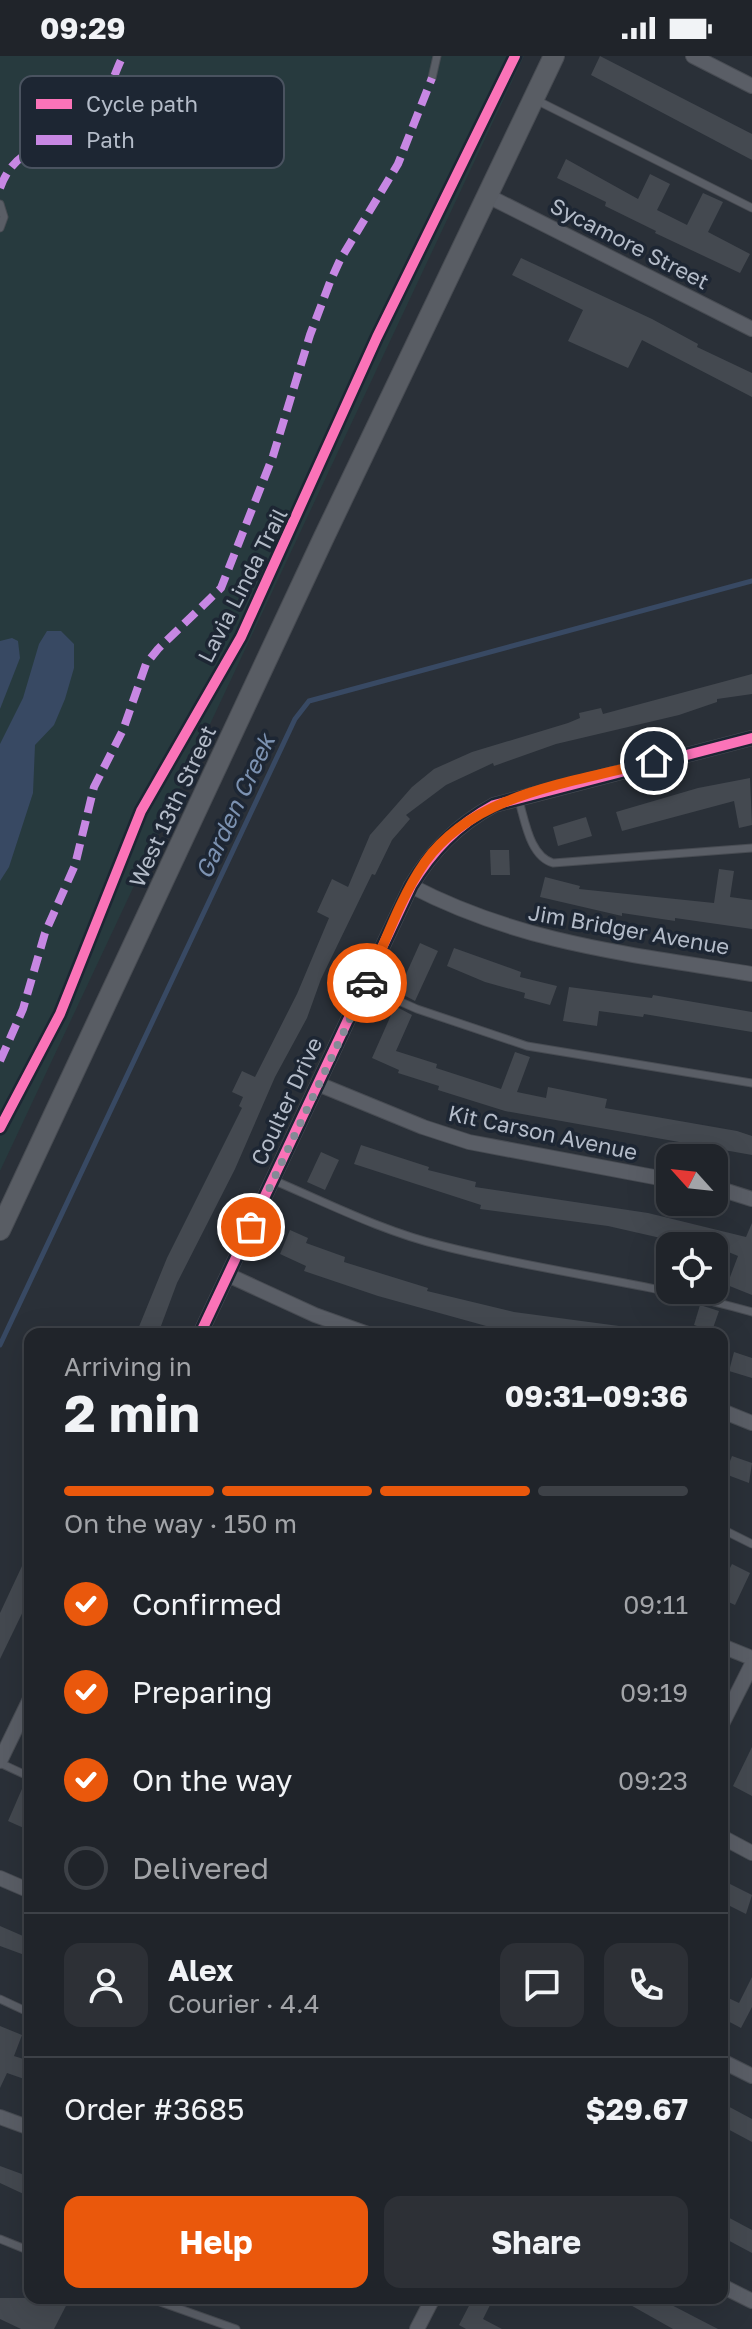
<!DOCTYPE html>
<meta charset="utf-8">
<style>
body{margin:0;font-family:"Golos Text",sans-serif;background:#2d3036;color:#f1f3f6;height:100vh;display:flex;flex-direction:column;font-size:30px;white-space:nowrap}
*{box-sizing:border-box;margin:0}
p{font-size:26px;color:#a2a4a8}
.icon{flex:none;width:44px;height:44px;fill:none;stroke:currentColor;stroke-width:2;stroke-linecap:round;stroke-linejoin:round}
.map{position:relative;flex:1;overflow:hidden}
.details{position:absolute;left:24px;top:1272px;width:704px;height:976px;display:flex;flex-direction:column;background:#20242a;border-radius:16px;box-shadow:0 8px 32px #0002,0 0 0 2px #3d4147}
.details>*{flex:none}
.needle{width:52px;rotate:297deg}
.fabs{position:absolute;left:656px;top:1088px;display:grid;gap:16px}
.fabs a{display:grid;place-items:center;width:72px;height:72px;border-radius:16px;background:#20242a;box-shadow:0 8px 32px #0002,0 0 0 2px #3d4147;font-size:40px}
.pin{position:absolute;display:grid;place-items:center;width:68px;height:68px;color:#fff;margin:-34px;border:4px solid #fff;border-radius:50%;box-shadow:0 2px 8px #0007}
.courier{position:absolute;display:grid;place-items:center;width:80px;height:80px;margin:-40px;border:6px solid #ea580c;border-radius:50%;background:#fff;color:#222;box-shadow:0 2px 10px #0007}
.summary em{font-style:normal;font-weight:700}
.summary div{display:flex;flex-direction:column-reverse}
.summary{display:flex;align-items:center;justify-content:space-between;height:136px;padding:0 40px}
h1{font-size:52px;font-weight:700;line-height:60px}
.bar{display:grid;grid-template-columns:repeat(4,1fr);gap:12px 8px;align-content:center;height:96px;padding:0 40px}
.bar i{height:10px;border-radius:6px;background:#3d4147}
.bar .current{background:#ea580c}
.bar p{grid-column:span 4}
.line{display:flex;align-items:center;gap:20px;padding:0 40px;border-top:2px solid #3d4147}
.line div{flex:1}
.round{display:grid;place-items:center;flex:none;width:84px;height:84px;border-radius:16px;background:#2d3036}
ol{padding:0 40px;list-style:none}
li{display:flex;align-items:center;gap:24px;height:88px}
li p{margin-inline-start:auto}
li .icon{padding:8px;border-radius:50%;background:#ea580c;color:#fff;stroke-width:4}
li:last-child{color:#a2a4a8}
li i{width:44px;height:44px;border:4px solid #3d4147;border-radius:50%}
.action{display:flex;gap:16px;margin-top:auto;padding:16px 40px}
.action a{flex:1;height:92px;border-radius:16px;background:#ea580c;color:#fff;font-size:32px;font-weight:700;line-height:92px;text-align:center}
.action a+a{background:#2d3036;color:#f1f3f6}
.status{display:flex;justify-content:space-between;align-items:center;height:56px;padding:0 40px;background:#20242a;direction:ltr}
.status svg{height:22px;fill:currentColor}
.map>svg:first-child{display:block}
.green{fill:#273a3e}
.water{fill:#384963}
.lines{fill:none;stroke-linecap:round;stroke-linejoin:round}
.stream{stroke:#384963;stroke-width:5}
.building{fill:#444950}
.service-casing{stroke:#484c53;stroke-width:9}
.minor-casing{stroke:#484c53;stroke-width:16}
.secondary-casing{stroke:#484c53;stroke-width:22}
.service{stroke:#5a5e66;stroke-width:7}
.minor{stroke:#5a5e66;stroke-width:14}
.secondary{stroke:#595d64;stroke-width:20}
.quiet{stroke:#c787e3;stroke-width:8;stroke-dasharray:16 8;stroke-linecap:butt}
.cycleway-casing{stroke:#1d2633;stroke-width:15}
.cycleway{stroke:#fb73b8;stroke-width:10}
.done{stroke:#848b96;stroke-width:8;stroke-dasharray:0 14.4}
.route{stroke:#ea580c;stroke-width:10}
.labels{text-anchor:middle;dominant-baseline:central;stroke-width:7;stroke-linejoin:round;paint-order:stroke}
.street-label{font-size:22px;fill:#b4bcc9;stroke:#1d2633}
.water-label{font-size:24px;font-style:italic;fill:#7c92b1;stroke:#1d2633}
.key{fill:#1d2633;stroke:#4a5360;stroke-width:2}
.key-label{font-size:22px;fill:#b4bcc9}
</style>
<div class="status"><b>09:29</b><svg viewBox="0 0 49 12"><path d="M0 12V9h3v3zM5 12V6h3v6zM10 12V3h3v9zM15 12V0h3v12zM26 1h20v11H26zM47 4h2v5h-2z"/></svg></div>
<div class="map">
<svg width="752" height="2273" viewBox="0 0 752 2273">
<rect width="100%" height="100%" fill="#2a3038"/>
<polygon class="green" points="0,0 524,0 0,1115"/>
<g class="water">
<polygon points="47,575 61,575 74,588 74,612 65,643 54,669 35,689 33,737 9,811 0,825 0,688 23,642 39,588"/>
<polygon points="12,582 18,585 20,602 0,653 0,585"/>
</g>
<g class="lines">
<polyline class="stream" points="0,1289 295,663 309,645 752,525"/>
</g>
<g class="building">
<polygon points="600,0 752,78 752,104 591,19"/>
<polygon points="566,103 638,143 650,118 670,128 657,154 687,169 703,137 723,146 708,176 750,198 740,217 655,177 656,175 605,150 606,146 557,122"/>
<polygon points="521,202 652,263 698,288 697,291 752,317 752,341 642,284 628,312 568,285 583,254 512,219"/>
<polygon points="752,618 752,638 717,643 717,646 679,659 556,688 494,710 493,707 446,729 406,759 410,763 392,784 375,819 372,818 321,923 307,962 275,1021 235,1113 177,1227 158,1278 136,1278 167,1202 242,1052 239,1050 243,1041 232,1036 242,1015 255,1021 297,938 329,862 317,856 332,823 348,831 370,779 412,731 434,713 472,696 568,667 580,662 579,657 601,652 603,658"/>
<polygon points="750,722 752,769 739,772 734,745 622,775 616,756 698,732"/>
<polygon points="586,761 592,780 558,790 553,771"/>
<polygon points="490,794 509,794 510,819 491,819"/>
<polygon points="719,813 734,815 730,841 752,844 752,873 675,862 675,865 622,857 622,860 540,841 545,821 580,830 579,833 714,847"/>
<polygon points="420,887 438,895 415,945 398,936"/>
<polygon points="454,892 521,916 520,921 557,930 550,949 524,942 525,937 485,926 447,910"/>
<polygon points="569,931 652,942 653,939 752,956 752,976 644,958 643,961 599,955 597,970 563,965"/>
<polygon points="395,950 412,959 396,995 437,1008 436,1012 501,1033 515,996 530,1001 517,1036 546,1042 548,1031 607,1043 605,1052 737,1075 752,1080 752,1099 505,1055 438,1034 439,1030 398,1017 399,1014 372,1002"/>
<polygon points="361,1089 429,1111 428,1114 476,1126 475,1131 648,1157 746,1181 752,1167 752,1239 727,1229 738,1200 714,1190 688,1185 687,1188 608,1170 480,1153 481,1149 354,1108"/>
<polygon points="321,1096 339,1104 325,1134 307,1126"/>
<polygon points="290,1174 308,1182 306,1187 345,1201 344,1206 428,1232 427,1235 514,1256 619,1270 618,1278 532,1278 497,1273 378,1240 304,1215 306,1210 280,1198"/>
<polygon points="700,1249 719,1255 712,1275 694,1269"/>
<polygon points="734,1296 752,1302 752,1322 729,1315"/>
<polygon points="732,1400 752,1407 749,1427 725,1418"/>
<polygon points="30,1493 30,1541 0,1603 0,1557"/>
<polygon points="732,1508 750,1517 735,1549 722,1543 722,1528"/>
<polygon points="752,1691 752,1740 733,1730"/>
<polygon points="25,1726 30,1727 30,1764 26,1773 8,1765"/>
<polygon points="722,1824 752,1839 746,1858 722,1846"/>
<polygon points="0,1870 30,1883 30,1901 0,1890"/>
<polygon points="752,1921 752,1951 741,1972 722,1962 722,1939 739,1947"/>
<polygon points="0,1970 22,1979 14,2000 30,2005 30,2025 7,2017 0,2032"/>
<polygon points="722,2047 752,2063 752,2086 722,2070"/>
<polygon points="0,2110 30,2121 30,2141 0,2127"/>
<polygon points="722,2158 752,2174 752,2197 722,2181"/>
<polygon points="0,2242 70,2242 54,2273 21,2273 0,2263"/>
<polygon points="473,2242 491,2247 483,2263 502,2273 466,2273 459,2269"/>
<polygon points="618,2242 658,2242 718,2273 673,2273"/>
</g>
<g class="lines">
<defs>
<g id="service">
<polyline points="432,22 437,0"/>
<polyline points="536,44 752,152"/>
<polyline points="0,148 4,161 0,172"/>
<path d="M518 742C525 763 529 800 553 807L752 792"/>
<polyline points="365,930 417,953 527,990 752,1027"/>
<path d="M273 1124C329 1148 384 1176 443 1190 545 1216 651 1227 752 1256"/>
<polyline points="722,1473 752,1488"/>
<polyline points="0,1707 30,1721"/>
<polyline points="0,1943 30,1957"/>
<polyline points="0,2183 30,2195"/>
<polyline points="149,2242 236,2273"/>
</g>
<g id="minor">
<polyline points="693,0 752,30"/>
<polyline points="488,140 752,273"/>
<path d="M411 830C523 888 630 898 752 918"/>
<polyline points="318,1028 423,1071 469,1086 670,1124"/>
<polyline points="714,1131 752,1143"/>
<polyline points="228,1219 315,1259 368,1278"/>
<path d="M200 1278 411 830C432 795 457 769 494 749L752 682"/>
<polyline points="722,1355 752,1367"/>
<polyline points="722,1590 752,1602"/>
<polyline points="722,1668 752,1608"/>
<polyline points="0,1705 30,1643"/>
<polyline points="722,1781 752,1797"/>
<polyline points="0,1822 30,1835"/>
<polyline points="722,2005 752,2020"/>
<polyline points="0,2061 30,2072"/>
<polyline points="722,2230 752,2245"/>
<polyline points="417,2273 433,2242"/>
</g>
<polyline id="secondary" points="0,1174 324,481 554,0"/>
</defs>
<use href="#service" class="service-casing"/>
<use href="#minor" class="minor-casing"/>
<use href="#secondary" class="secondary-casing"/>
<use href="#service" class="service"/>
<use href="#minor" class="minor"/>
<use href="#secondary" class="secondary"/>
<g class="quiet">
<path d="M0 132C18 84 54 94 88 67 106 52 112 21 123 0"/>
<polyline points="0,1005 23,953 45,877 75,809 94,731 123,674 146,608 158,593 221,532 273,400 310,279 330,226 340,204 398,108 432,22"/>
</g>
<defs>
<g id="cycleway">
<polyline points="0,1072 60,958 141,755 241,581 377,281 515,0"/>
<path d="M200 1278 411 830C432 795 457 769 494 749L752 682"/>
</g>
</defs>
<use href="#cycleway" class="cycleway-casing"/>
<use href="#cycleway" class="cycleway"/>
</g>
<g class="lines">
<polyline class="done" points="251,1171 367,927"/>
<path class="route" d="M367 927C385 887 400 842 425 806 476 735 575 727 654 705"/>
</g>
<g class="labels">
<g class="street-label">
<text transform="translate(630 187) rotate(27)">Sycamore Street</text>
<text transform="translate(242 529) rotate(-63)">Lavia Linda Trail</text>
<text transform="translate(172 750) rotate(-65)">West 13th Street</text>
<text transform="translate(629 873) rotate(10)">Jim Bridger Avenue</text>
<text transform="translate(286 1045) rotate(-65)">Coulter Drive</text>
<text transform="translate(543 1076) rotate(12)">Kit Carson Avenue</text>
</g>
<g class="water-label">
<text transform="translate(234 750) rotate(-65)">Garden Creek</text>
</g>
</g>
<rect x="20" y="20" width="264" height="92" rx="12" class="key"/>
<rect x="36" y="43" width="36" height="10" fill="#fb73b8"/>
<rect x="36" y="79" width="36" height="10" fill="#c787e3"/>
<g class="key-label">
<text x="86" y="56">Cycle path</text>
<text x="86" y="92">Path</text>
</g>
</svg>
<div class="fabs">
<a><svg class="needle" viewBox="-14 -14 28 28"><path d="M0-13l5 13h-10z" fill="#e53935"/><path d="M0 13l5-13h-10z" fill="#a2a4a8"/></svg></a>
<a><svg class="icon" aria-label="locate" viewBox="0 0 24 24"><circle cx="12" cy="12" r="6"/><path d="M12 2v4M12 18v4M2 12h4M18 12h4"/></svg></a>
</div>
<div class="pin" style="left:251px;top:1171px;background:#ea580c"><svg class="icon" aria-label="bag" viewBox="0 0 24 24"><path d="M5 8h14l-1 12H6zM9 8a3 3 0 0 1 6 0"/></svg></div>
<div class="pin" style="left:654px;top:705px;background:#1f2937"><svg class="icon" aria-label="home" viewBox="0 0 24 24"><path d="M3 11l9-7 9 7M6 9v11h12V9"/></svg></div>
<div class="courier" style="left:367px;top:927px"><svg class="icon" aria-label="car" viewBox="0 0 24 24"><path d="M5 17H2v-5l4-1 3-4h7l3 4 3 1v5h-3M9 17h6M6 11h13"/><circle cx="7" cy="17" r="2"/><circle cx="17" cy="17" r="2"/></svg></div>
<section class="details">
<div class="summary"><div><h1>2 min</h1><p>Arriving in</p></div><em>09:31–09:36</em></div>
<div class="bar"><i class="current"></i><i class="current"></i><i class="current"></i><i></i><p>On the way · 150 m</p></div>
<ol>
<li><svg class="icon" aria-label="check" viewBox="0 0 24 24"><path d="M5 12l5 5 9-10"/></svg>Confirmed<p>09:11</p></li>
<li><svg class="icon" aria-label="check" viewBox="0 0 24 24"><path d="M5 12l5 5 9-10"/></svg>Preparing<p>09:19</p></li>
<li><svg class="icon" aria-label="check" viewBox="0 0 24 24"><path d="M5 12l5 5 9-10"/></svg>On the way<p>09:23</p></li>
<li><i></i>Delivered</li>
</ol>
<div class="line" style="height:144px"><a class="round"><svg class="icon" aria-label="person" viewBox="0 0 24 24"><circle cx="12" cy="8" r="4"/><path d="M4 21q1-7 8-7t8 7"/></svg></a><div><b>Alex</b><p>Courier · 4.4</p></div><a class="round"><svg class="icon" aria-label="chat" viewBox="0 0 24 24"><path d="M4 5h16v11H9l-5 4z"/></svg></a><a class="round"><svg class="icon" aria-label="phone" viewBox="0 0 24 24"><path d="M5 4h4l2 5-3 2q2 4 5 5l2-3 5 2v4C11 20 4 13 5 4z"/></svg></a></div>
<div class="line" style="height:104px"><div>Order #3685</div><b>$29.67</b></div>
<div class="action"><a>Help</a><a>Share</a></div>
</section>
</div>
